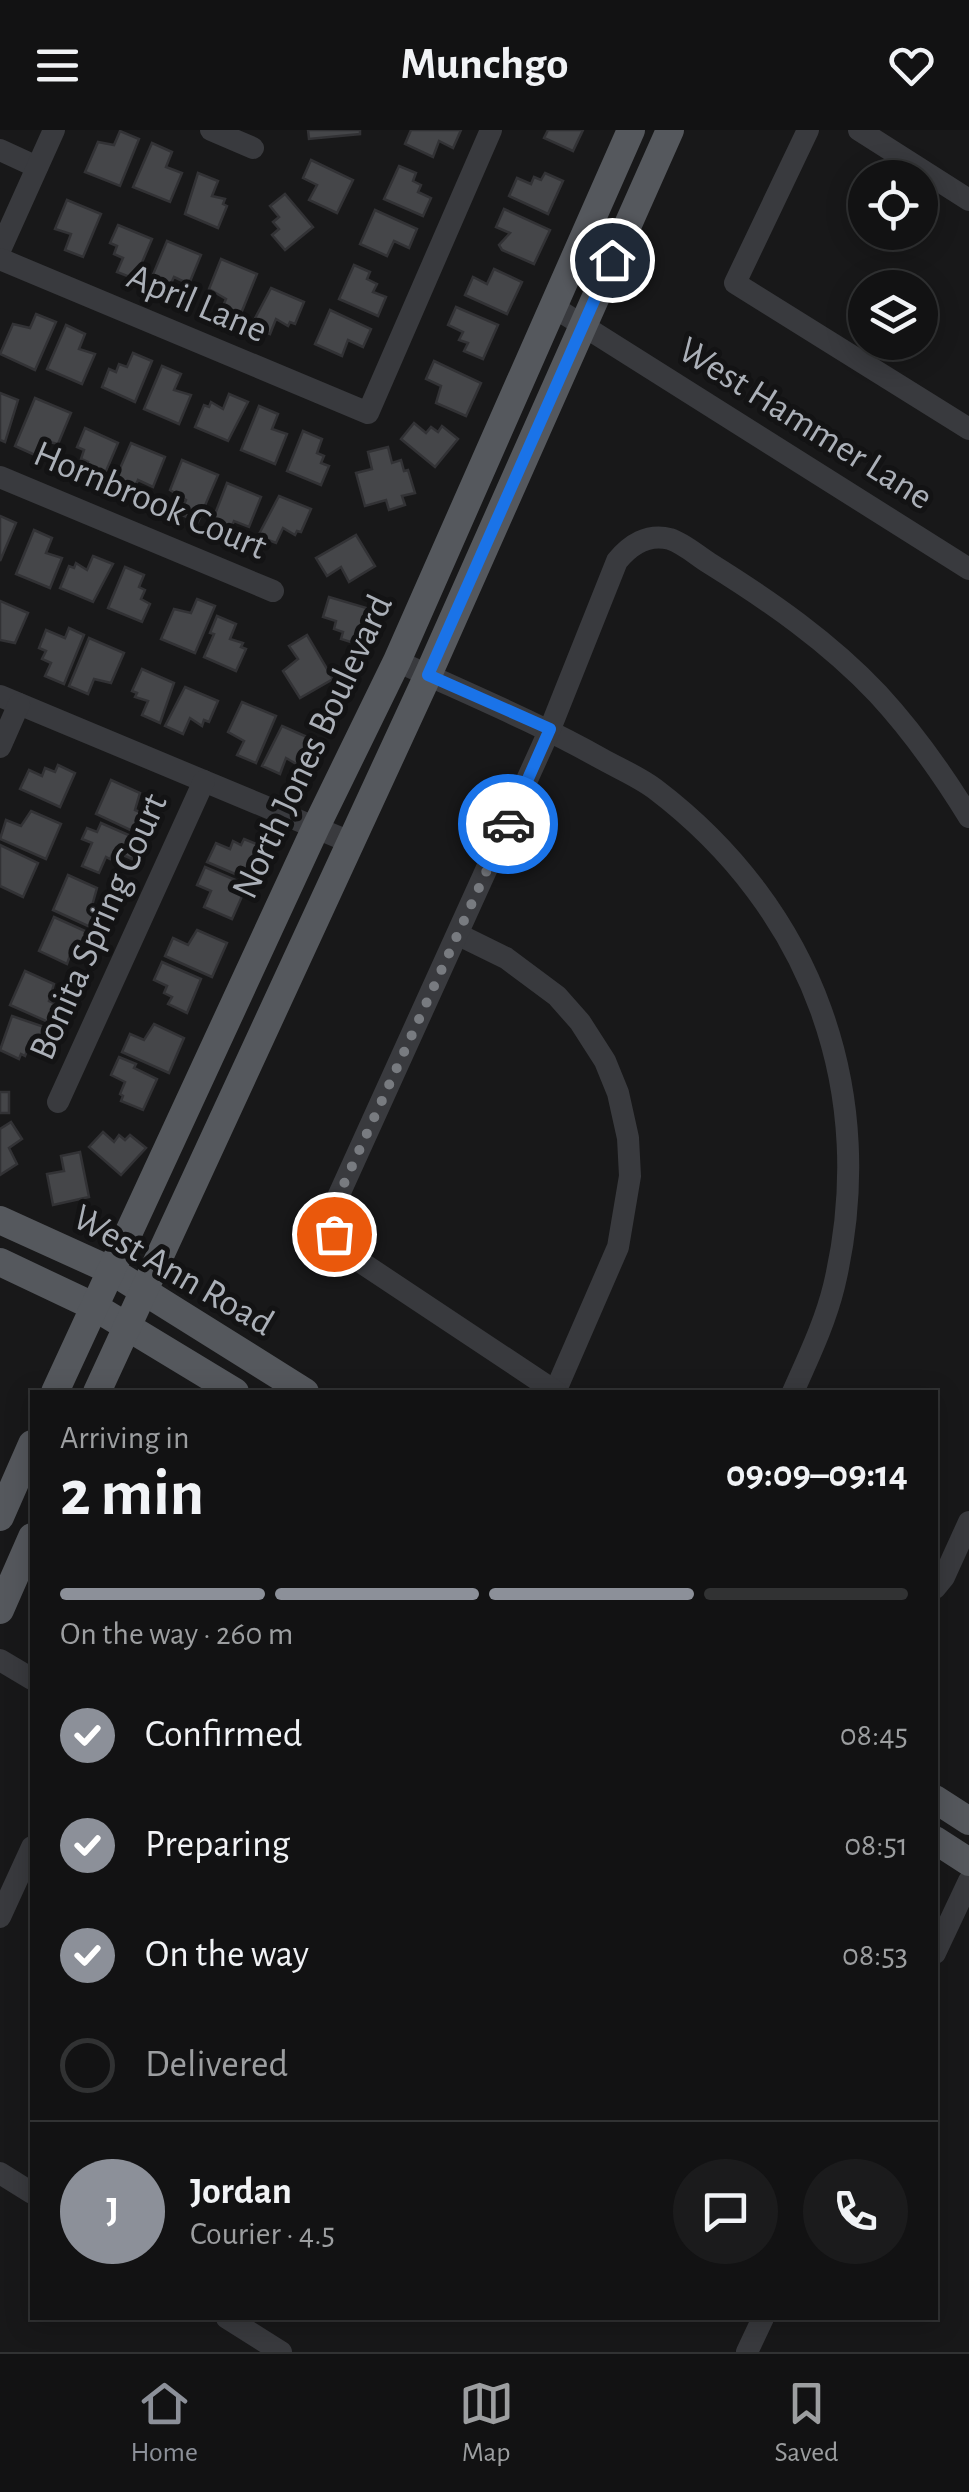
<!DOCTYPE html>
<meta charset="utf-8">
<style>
body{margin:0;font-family:"Alegreya Sans",sans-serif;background:#1b1b1c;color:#f1f3f6;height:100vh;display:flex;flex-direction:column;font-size:38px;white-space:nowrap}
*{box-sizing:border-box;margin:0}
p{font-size:32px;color:#9c9ea0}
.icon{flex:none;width:55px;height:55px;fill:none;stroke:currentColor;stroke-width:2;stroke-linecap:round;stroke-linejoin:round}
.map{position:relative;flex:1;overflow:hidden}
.panel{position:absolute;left:30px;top:1260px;width:908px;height:930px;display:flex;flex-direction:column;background:#121213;border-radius:0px;box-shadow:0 5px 25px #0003,0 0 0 2px #313233}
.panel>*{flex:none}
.fabs{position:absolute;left:848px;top:30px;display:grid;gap:20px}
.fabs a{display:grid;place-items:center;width:90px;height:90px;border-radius:50%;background:#121213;box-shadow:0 5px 25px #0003,0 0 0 2px #313233;font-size:50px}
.pin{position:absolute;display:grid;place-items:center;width:85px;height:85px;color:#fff;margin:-42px;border:5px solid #fff;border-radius:50%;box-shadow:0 2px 10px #0007}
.courier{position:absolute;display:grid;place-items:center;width:100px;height:100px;margin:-50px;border:8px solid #1a73e8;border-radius:50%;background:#fff;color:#222;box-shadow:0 2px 12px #0007}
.head em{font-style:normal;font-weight:700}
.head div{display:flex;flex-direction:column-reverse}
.head{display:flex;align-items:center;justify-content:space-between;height:170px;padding:0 30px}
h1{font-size:65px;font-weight:700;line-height:75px}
.bar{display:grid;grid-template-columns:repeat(4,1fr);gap:15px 10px;align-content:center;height:120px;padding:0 30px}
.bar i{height:12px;border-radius:8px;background:#313233}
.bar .current{background:#8c9099}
.bar p{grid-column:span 4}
.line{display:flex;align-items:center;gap:25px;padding:0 30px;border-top:2px solid #313233}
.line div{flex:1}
.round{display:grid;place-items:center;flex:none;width:105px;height:105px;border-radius:52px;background:#1b1b1c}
ol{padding:0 30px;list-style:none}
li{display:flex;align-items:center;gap:30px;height:110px}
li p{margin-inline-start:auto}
li .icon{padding:10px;border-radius:50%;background:#8c9099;color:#fff;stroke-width:4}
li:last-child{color:#9c9ea0}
li i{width:55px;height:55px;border:5px solid #313233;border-radius:50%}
header{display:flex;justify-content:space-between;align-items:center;height:130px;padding:0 30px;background:#121213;font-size:45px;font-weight:700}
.tab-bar{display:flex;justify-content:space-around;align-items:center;height:140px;border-top:2px solid #313233;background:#121213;font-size:28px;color:#9c9ea0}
.tab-bar a{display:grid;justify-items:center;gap:5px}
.tab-bar .current{color:#8c9099}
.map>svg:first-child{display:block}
.building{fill:#454649;stroke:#323235;stroke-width:2.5}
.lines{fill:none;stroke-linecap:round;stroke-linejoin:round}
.minor{stroke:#393a3e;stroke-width:22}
.major{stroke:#55585d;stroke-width:28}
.done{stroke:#787b80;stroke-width:10;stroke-dasharray:0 18}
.route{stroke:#1a73e8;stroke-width:12}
.labels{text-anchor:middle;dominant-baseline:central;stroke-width:10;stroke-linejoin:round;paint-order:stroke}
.street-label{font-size:38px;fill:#abb0b8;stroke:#131314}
</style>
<header><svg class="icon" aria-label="menu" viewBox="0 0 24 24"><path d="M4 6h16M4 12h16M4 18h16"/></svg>Munchgo<svg class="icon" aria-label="heart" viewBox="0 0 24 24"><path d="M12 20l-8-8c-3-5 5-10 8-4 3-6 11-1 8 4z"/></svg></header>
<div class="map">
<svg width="969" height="2222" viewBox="0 0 969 2222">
<rect width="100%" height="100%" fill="#181819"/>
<g class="building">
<polygon points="308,0 360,0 360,4 309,9"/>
<polygon points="411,0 461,0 453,18 439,11 433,27 405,14"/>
<polygon points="548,0 583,0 573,21 544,8"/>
<polygon points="120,1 139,9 120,56 85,42 98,12 114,15"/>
<polygon points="152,13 172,22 166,37 182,43 170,72 133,57"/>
<polygon points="311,30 353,50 337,83 309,70 317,55 303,48"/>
<polygon points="399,36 416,43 413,51 421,55 418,62 431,68 423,86 384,69"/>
<polygon points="198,43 218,51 212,66 225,69 223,74 227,76 218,98 185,84"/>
<polygon points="545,43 563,51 548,84 509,66 517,48 531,54 534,47 541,50"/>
<polygon points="285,64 313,97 285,120 272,105 279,99 273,92 279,87 270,76"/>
<polygon points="67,70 101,84 83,127 65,120 71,104 55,99"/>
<polygon points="504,79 550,100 534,134 502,120 499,115 510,103 496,97"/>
<polygon points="375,80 417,99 409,118 394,111 387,126 360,114"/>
<polygon points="118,95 152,109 135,149 117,142 123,128 114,124 117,116 110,113"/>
<polygon points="167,111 201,125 189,154 174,147 167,162 149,154"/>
<polygon points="221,129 257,144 238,191 220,183 226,169 209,159"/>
<polygon points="354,135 370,142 367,149 377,154 373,162 386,167 378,186 339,169"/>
<polygon points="494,139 522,152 507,184 465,165 473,147 487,154"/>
<polygon points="271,158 304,172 295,194 290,192 288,196 276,189 270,204 251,196"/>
<polygon points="456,177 498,195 483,229 464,221 468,213 459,210 463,202 448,195"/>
<polygon points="330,180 371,199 363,217 348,210 342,226 315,214"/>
<polygon points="36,184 56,192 35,240 0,224 13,194 30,198"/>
<polygon points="66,195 85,204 79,219 95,224 82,254 47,239"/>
<polygon points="133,223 152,231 135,272 102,257 109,239 116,242 119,234 127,237"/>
<polygon points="434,231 481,253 466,286 436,273 441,256 426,249"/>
<polygon points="162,236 181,244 174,260 191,265 179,294 144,279"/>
<polygon points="0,263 18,270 5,312 0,310"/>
<polygon points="229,264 248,272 228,311 195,297 204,275 209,277 211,272 223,279"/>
<polygon points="35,268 71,283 58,314 41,310 35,325 15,316"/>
<polygon points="259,276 278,284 272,299 287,304 275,334 241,320"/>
<polygon points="414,293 426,303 431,297 438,302 442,296 458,309 435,337 401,309"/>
<polygon points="85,298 118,313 101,353 82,345 88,332 81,329 84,320 77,317"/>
<polygon points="303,301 322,309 317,323 324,326 321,333 329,336 321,355 287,341"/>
<polygon points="131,313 165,327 153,357 138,350 132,365 112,357"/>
<polygon points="388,317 392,333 401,330 404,341 408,340 415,363 402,366 405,375 389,380 386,370 365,376 356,343 372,339 368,322"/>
<polygon points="182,330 218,345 198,392 180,384 186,370 170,360"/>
<polygon points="227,353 261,367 249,397 234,391 228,405 210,397"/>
<polygon points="279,366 311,379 301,402 297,401 295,405 283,398 276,413 258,406"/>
<polygon points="0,386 16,393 0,431"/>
<polygon points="34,400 52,408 46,423 62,428 50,458 16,444"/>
<polygon points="356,405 375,436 349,452 341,437 327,446 316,428"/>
<polygon points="93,426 113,434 93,472 60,458 69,436 74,438 76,433 87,440"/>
<polygon points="125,437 144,445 139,457 145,460 141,469 150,474 142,492 108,478"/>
<polygon points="329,467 370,479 360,515 341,509 343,502 334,499 336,491 323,487"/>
<polygon points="197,469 215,476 195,523 161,509 174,479 191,483"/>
<polygon points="0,471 28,483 15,513 0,510"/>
<polygon points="217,486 236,494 230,509 243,513 241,517 246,519 236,541 204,527 214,504 210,503"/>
<polygon points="69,498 84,505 64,554 45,546 51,533 42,529 46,521 39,518 46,500 65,508"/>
<polygon points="307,505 333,549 300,568 283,541 298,529 289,516"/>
<polygon points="89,508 124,523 111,553 94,549 88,564 69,556"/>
<polygon points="142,539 174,553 160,593 142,585 148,571 135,567 137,563 132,561"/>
<polygon points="185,557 218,571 209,592 204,590 202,596 190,588 183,604 165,596"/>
<polygon points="242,572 276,586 256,633 237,625 244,611 228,602"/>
<polygon points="282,596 314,610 305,633 300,631 298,635 286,628 280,644 262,636"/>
<polygon points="58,635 75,643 60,677 20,659 29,640 42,646 45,638 55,642"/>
<polygon points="111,650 140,663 135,680 149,686 141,705 96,684"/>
<polygon points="31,681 61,694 46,729 0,709 6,690 21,696"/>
<polygon points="101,693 140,710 132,729 114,721 110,729 106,727 99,743 82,736 92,713 82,709 87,698 97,702"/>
<polygon points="244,709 261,716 247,749 207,732 216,713 230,719 233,711 241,715"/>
<polygon points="0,715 38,733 23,767 0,756"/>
<polygon points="205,737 247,755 232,789 204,777 211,761 197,755"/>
<polygon points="68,745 97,758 92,776 107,782 99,801 53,780"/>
<polygon points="54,787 96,806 88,824 73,817 67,834 39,821"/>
<polygon points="197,800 227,813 212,847 165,826 173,808 188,815"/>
<polygon points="162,832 201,849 187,883 168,874 172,867 164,863 167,856 154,850"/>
<polygon points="25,841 54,854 49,871 63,877 55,895 10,875"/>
<polygon points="12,886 53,900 44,920 30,913 25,926 21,924 19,929 0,920"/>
<polygon points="154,894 184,908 169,943 122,922 130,904 144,910"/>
<polygon points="119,927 136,934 134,938 157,949 143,980 121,971 123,966 120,964 125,952 111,945"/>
<rect x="0" y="962" width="9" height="21"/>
<polygon points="11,992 22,1009 9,1018 17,1034 0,1045 0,999"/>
<polygon points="103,1002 114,1012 119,1005 125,1010 130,1005 146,1018 121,1045 89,1017"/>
<polygon points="80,1022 89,1067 53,1075 47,1044 64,1041 61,1026"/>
</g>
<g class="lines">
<g class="minor">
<polyline points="211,0 253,18"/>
<polyline points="808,0 735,153 969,299"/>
<polyline points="859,0 969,70"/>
<polyline points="0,20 37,37"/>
<polyline points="0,120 54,0"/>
<polyline points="0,129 368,283 491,0"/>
<polyline points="552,176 969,439"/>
<polyline points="0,347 273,461"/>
<path d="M397 531C466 563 536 592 602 629 620 639 639 647 655 659 813 779 880 963 834 1156 825 1193 808 1228 793 1262"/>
<polyline points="0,566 350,712"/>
<polyline points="0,617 19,574"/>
<polyline points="459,805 506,828 557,866 580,892 605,931 618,963 628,1008 630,1046 618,1117 555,1262"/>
<polyline points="58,972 204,651"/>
<path d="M556 1262 350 1125 334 1104 332 1080 550 599 617 431C630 415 648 403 670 409 683 413 698 426 709 433 770 471 829 512 878 564 913 602 942 643 969 687"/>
<polyline points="935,1458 944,1447 969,1392"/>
<polyline points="0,1530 32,1549"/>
<polyline points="0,1787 32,1717"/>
<polyline points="935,1823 969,1751"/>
<polyline points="0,2043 32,2063"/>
<polyline points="227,2188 281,2222"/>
<polyline points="747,2222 763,2188"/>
</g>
<g class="major">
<polyline points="0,1090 110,1140 305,1262"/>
<polyline points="0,1132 93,1176 235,1262"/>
<polyline points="55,1262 316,697 397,531 631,0"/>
<polyline points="97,1262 428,545 670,0"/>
<polyline points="0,1387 32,1314"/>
<polyline points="0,1480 32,1407"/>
<polyline points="935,1669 969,1691"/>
<polyline points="935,1710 969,1732"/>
</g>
</g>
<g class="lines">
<polyline class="done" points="334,1104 332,1080 508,694"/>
<polyline class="route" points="508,694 550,599 428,545 612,130"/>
</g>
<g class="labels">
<g class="street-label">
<text transform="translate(197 174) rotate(23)">April Lane</text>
<text transform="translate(805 294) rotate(32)">West Hammer Lane</text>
<text transform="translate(150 371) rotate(23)">Hornbrook Court</text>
<text transform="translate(313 617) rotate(-65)">North Jones Boulevard</text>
<text transform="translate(99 797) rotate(-66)">Bonita Spring Court</text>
<text transform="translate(173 1141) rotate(30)">West Ann Road</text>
</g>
</g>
</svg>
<div class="fabs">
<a><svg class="icon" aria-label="locate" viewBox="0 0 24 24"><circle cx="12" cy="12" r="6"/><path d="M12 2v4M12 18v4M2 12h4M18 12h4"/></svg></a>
<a><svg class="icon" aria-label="layers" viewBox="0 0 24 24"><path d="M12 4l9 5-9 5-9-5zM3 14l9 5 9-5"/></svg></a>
</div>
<div class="pin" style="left:334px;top:1104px;background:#ea580c"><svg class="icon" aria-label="bag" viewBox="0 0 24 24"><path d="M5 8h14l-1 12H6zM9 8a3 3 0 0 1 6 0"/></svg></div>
<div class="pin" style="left:612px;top:130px;background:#1f2937"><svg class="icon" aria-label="home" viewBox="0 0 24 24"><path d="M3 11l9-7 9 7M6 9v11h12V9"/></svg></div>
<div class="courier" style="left:508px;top:694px"><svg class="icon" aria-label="car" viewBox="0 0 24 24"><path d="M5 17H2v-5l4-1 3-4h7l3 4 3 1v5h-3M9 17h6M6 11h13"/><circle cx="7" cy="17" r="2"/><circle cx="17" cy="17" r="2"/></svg></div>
<section class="panel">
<div class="head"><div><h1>2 min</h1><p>Arriving in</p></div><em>09:09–09:14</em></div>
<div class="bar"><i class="current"></i><i class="current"></i><i class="current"></i><i></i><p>On the way · 260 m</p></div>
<ol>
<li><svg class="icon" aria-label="check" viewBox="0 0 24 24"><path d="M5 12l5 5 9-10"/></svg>Confirmed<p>08:45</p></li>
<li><svg class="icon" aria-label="check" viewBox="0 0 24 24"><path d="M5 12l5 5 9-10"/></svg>Preparing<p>08:51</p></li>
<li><svg class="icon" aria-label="check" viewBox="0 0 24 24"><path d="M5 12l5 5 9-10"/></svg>On the way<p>08:53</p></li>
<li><i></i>Delivered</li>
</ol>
<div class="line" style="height:180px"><b class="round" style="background:#8c9099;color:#fff">J</b><div><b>Jordan</b><p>Courier · 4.5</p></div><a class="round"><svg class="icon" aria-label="chat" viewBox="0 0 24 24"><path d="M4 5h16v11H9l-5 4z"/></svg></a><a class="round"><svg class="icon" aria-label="phone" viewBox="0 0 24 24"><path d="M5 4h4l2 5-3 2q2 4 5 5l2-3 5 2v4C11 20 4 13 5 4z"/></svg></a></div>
</section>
</div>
<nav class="tab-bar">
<a class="current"><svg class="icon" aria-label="home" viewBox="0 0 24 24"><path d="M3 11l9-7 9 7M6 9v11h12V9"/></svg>Home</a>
<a><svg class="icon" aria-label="map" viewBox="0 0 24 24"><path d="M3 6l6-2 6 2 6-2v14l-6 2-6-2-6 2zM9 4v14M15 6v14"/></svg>Map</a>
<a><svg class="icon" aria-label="saved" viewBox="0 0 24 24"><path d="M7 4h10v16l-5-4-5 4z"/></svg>Saved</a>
</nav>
